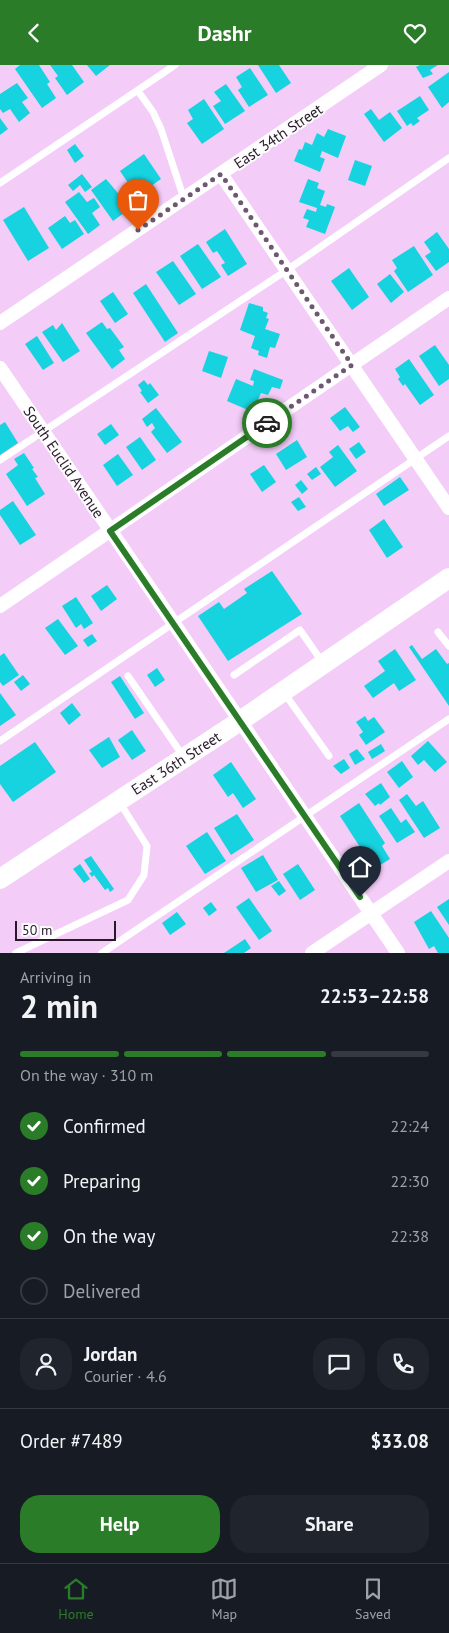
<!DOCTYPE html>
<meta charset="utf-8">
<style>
body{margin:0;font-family:"PT Sans",sans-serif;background:#20242c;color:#f1f3f6;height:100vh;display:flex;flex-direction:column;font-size:19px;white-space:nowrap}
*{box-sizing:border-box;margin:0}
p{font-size:16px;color:#9ea1a6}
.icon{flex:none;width:28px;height:28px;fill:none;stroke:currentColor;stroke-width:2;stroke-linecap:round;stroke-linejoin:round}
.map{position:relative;height:888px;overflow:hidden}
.drawer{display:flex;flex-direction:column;background:#171b24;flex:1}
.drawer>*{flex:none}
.scale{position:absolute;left:15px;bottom:12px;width:101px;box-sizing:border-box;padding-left:5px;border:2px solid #271929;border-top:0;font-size:14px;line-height:18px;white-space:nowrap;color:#271929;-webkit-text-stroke:4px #fcfcfc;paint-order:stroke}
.pin{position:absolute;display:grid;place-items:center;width:42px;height:42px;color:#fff;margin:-51px -21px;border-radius:50% 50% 50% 0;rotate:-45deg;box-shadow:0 0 5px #0007}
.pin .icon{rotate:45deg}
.courier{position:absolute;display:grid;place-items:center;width:50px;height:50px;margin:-25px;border:4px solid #2a7c28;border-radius:50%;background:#fff;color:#222;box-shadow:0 1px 6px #0007}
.head em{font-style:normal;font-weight:700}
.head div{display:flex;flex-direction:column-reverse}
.head{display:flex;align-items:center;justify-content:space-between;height:85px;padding:0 20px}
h1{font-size:32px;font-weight:700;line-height:38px}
.bar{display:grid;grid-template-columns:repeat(4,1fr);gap:8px 5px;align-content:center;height:60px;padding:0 20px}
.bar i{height:6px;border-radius:4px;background:#363941}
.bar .on{background:#2a7c28}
.bar p{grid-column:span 4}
.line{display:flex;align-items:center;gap:12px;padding:0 20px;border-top:1px solid #363941}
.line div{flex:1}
.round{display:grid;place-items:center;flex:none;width:52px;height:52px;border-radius:20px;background:#20242c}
ol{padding:0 20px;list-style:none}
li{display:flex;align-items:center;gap:15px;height:55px}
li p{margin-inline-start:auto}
li .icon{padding:5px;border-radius:50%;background:#2a7c28;color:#fff;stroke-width:4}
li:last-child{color:#9ea1a6}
li i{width:28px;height:28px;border:2px solid #363941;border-radius:50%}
.primary-button{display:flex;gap:10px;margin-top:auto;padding:10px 20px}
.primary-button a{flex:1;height:58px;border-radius:20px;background:#2a7c28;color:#fff;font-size:20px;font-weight:700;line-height:58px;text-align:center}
.primary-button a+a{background:#20242c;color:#f1f3f6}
header{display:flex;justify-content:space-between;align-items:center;height:65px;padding:0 20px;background:#2a7c28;color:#fff;font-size:22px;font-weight:700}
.tabs{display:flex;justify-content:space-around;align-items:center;height:70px;border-top:1px solid #363941;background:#171b24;font-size:14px;color:#9ea1a6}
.tabs a{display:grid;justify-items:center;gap:2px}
.tabs .on{color:#2a7c28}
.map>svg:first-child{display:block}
.building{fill:#17d2df}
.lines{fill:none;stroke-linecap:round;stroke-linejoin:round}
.service{stroke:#fff;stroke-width:7}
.minor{stroke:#fff;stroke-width:14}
.secondary{stroke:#fff;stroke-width:20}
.done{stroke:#6e5871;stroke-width:5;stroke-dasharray:0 9}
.route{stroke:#2a7c28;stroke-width:6}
.labels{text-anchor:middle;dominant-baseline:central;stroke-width:4;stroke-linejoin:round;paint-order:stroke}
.street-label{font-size:15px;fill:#271929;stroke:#fcfcfc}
</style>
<header><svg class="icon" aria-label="back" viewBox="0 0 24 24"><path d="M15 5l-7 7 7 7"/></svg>Dashr<svg class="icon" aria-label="heart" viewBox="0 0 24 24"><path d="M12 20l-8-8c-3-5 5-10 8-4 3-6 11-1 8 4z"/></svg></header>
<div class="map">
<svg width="449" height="888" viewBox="0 0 449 888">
<rect width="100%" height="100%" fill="#f3ccf8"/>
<g class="building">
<polygon points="20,0 39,0 50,17 47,19 56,33 42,43 15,4"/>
<polygon points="50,0 72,0 84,17 67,30 55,13 58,11"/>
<polygon points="87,0 110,0 96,11"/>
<polygon points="258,0 279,0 291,18 276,28"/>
<polygon points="420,0 438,0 430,5 433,9 423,13 416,2"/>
<polygon points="250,3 268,30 249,42 238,25 242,22 236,12"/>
<polygon points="449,7 449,37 442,43 428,22"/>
<polygon points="17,18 28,33 22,37 30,48 19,57 10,44 3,48 0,44 0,29"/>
<polygon points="226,19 245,46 225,59 213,41 221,36 214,27"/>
<polygon points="420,31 429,45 417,53 420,56 413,61 411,58 407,61 397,46"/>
<polygon points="204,34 224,64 202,79 187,58 193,54 188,45"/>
<polygon points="371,44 379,55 390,47 402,63 384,77 364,49"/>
<polygon points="0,53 8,64 0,70"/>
<polygon points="328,64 346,71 338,93 322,86 320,92 325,94 320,107 294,96 299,84 302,85 305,77 312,80 317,68 324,72"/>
<polygon points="75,79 84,91 75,98 67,85"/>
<polygon points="144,89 161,114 137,131 120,106"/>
<polygon points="355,95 372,101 365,121 348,115"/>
<polygon points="82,109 92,122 85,127 80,120 73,126 68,120"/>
<polygon points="106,114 123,134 120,136 128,145 113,156 91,125"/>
<polygon points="308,114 319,118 317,123 325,126 320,140 326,142 327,139 335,142 325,169 306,162 309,155 303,153 307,144 316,147 317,143 299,137"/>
<polygon points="79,127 87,137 94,133 100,142 92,148 100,160 88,169 65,137"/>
<polygon points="24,142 49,183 28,196 3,155"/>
<polygon points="65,151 70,158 75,155 84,169 62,184 48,163"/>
<polygon points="225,164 247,199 228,211 221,200 225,198 217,186 213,188 206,177"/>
<polygon points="437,167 449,184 449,197 436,206 425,191 431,187 424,177"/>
<polygon points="198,179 221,212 202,224 180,191"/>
<polygon points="414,181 433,210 408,227 394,206 397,203 392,195"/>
<polygon points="173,196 196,229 179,240 156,207"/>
<polygon points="349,203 369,232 352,245 331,216"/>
<polygon points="390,209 404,227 391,238 377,219"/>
<polygon points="146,219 178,268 165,277 133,228"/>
<polygon points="113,227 128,249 115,258 100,236"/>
<polygon points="249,238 263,242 263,246 268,248 266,253 269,254 265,264 280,269 275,283 270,282 267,293 258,290 259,286 251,283 255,271 240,265"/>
<polygon points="102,257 107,264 110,263 124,282 119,285 125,294 112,304 86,268"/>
<polygon points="62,258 80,286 63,297 42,267 53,260 56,265"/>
<polygon points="37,271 54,298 43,305 25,279"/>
<polygon points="435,280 449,300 449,314 439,321 419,291"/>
<polygon points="209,286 228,292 221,313 202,306"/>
<polygon points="409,294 434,330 420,340 405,319 403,321 398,314 400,312 395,304"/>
<polygon points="254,304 283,315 280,324 272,322 268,330 261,328 256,340 251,338 248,345 227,336 236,314 253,321 254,316 250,315"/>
<polygon points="144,315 148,320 150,318 159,330 148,338 140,327 142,326 138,320"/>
<polygon points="345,342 360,362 353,367 348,361 340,366 330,353"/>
<polygon points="156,343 182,377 167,388 151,367 155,363 152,358 147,362 142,354"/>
<polygon points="5,357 18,378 0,390 0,360"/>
<polygon points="111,359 119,370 105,380 97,369"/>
<polygon points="140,372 156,395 142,405 126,382"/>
<polygon points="297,375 307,392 286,405 276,389"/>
<polygon points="359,377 366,387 356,394 349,384"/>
<polygon points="338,380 357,406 335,422 320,402 333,392 329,387"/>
<polygon points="24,388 34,403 32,404 38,412 35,413 45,429 27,441 6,409 18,400 14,394"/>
<polygon points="118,389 133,410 117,421 103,400"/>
<polygon points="264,400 276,417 262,427 250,409"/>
<polygon points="316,402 321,409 312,415 307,409"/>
<polygon points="400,412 409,425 384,441 376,429"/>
<polygon points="301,415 308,424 302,429 295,420"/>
<polygon points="299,432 306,442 298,446 291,437"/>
<polygon points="13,436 36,470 20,480 0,450 0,445"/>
<polygon points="384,454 403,482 387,493 369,465"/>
<polygon points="272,506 302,549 228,596 198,551 219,537 224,544 247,528 244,524"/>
<polygon points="107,520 117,534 101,546 91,531"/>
<polygon points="76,532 93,558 84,564 81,559 76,563 62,541"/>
<polygon points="58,554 78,581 65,590 45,563"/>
<polygon points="92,569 97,576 88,582 83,575"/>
<polygon points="412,580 422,594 436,584 447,599 449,598 449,641 409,582"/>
<polygon points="395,584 416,615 399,626 394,618 373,633 364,621 385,606 378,596"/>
<polygon points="4,588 19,610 3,621 0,617 0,591"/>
<polygon points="157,603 165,615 155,622 147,610"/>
<polygon points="23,610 30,619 21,626 14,617"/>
<polygon points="120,611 144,648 135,654 111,617"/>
<polygon points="0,628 16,650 0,661"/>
<polygon points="72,638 81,650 69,660 60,648"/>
<polygon points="365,651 368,656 374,652 385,667 366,680 359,670 363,667 356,657"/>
<polygon points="132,665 146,686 132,695 118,675"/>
<polygon points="109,672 120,692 102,703 89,685"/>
<polygon points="428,676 447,697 435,707 424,695 418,700 411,691"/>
<polygon points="35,677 56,707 13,737 0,719 0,701"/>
<polygon points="381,679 385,686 372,694 368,687"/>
<polygon points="357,684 365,694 355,700 349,689"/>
<polygon points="344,694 350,703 341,709 333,701"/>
<polygon points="402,696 413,712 399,723 387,707"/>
<polygon points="231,697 256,734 243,743 233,728 228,732 213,710"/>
<polygon points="381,718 390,732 380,740 379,738 375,741 365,729"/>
<polygon points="407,729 416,741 423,736 440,763 424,773 399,735"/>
<polygon points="359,738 385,778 382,781 390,794 374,804 340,751"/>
<polygon points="391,743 401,758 406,754 415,767 397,778 379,751"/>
<polygon points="237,749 254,775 231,790 214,763"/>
<polygon points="207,767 226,796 205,809 186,781"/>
<polygon points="263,790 278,815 256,827 241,803"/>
<polygon points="91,791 114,824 110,827 108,823 105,825 94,810 92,812 89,808 92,807 84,795"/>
<polygon points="80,799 90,814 84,818 73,804"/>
<polygon points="298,799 315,825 300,835 283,809"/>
<polygon points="279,816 286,826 279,831 271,821"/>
<polygon points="249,833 272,866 259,875 236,842"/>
<polygon points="449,834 449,860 437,842"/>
<polygon points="211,837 217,845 209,851 203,843"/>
<polygon points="431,846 449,873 449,888 438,888 434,881 429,884 414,857"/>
<polygon points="177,847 186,859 170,870 162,858"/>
<polygon points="245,874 251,883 244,888 224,888"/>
</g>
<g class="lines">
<g class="service">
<polyline points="138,26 153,47 161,64 184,134"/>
<polyline points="0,118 175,0"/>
<polyline points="0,395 287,205 449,93"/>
<polyline points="438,567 449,581"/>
<polyline points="234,610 300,565 323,598"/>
<polyline points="128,611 183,691"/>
<polyline points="285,629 329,691"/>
<polyline points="0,676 449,371"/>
<polyline points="16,888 128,835 144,810 147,781 120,738"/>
<polyline points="102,888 449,654"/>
</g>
<g class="minor">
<polyline points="221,109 449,443"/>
<polyline points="0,258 381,0"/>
<polyline points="0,303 398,888"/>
<polyline points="0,541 449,233"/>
<polyline points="312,888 449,796"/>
</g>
<polyline class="secondary" points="0,814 240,656 449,513"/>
</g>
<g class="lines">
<polyline class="done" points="138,165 221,109 352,300 267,358"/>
<polyline class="route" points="267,358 110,466 360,832"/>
</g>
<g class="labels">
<g class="street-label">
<text transform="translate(278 71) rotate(-34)">East 34th Street</text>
<text transform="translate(64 397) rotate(56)">South Euclid Avenue</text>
<text transform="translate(176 698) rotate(-33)">East 36th Street</text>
</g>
</g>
</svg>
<div class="scale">50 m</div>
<div class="pin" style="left:138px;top:165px;background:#ea580c"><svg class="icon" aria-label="bag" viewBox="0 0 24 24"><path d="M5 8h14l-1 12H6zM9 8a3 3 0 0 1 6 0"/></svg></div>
<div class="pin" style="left:360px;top:832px;background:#1f2937"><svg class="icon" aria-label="home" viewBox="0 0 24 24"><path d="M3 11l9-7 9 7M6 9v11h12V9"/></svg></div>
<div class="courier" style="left:267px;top:358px"><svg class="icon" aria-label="car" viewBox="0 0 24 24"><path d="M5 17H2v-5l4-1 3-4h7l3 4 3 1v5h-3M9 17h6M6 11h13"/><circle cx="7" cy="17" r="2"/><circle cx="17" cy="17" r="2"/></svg></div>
</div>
<section class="drawer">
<div class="head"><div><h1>2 min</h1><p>Arriving in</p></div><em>22:53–22:58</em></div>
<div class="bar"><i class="on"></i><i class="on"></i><i class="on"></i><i></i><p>On the way · 310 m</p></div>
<ol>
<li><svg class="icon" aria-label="check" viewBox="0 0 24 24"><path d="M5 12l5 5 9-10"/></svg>Confirmed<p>22:24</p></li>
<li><svg class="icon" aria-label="check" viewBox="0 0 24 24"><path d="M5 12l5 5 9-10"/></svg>Preparing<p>22:30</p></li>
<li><svg class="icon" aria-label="check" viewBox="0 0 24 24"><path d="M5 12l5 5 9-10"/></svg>On the way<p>22:38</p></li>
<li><i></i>Delivered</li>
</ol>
<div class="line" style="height:90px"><a class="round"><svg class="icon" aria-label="person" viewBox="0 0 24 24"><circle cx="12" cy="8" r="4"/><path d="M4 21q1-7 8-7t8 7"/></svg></a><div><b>Jordan</b><p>Courier · 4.6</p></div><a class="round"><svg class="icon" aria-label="chat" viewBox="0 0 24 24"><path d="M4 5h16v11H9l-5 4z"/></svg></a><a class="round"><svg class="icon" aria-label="phone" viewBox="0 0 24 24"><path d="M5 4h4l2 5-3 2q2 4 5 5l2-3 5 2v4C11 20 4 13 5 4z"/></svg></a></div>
<div class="line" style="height:65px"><div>Order #7489</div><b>$33.08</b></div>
<div class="primary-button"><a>Help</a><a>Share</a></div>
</section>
<nav class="tabs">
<a class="on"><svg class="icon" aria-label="home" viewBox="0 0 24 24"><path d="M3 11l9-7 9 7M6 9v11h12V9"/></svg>Home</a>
<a><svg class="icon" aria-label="map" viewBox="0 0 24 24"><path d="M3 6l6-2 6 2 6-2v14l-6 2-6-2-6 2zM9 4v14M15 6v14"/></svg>Map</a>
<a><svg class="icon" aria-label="saved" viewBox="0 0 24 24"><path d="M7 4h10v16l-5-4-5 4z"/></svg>Saved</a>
</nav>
